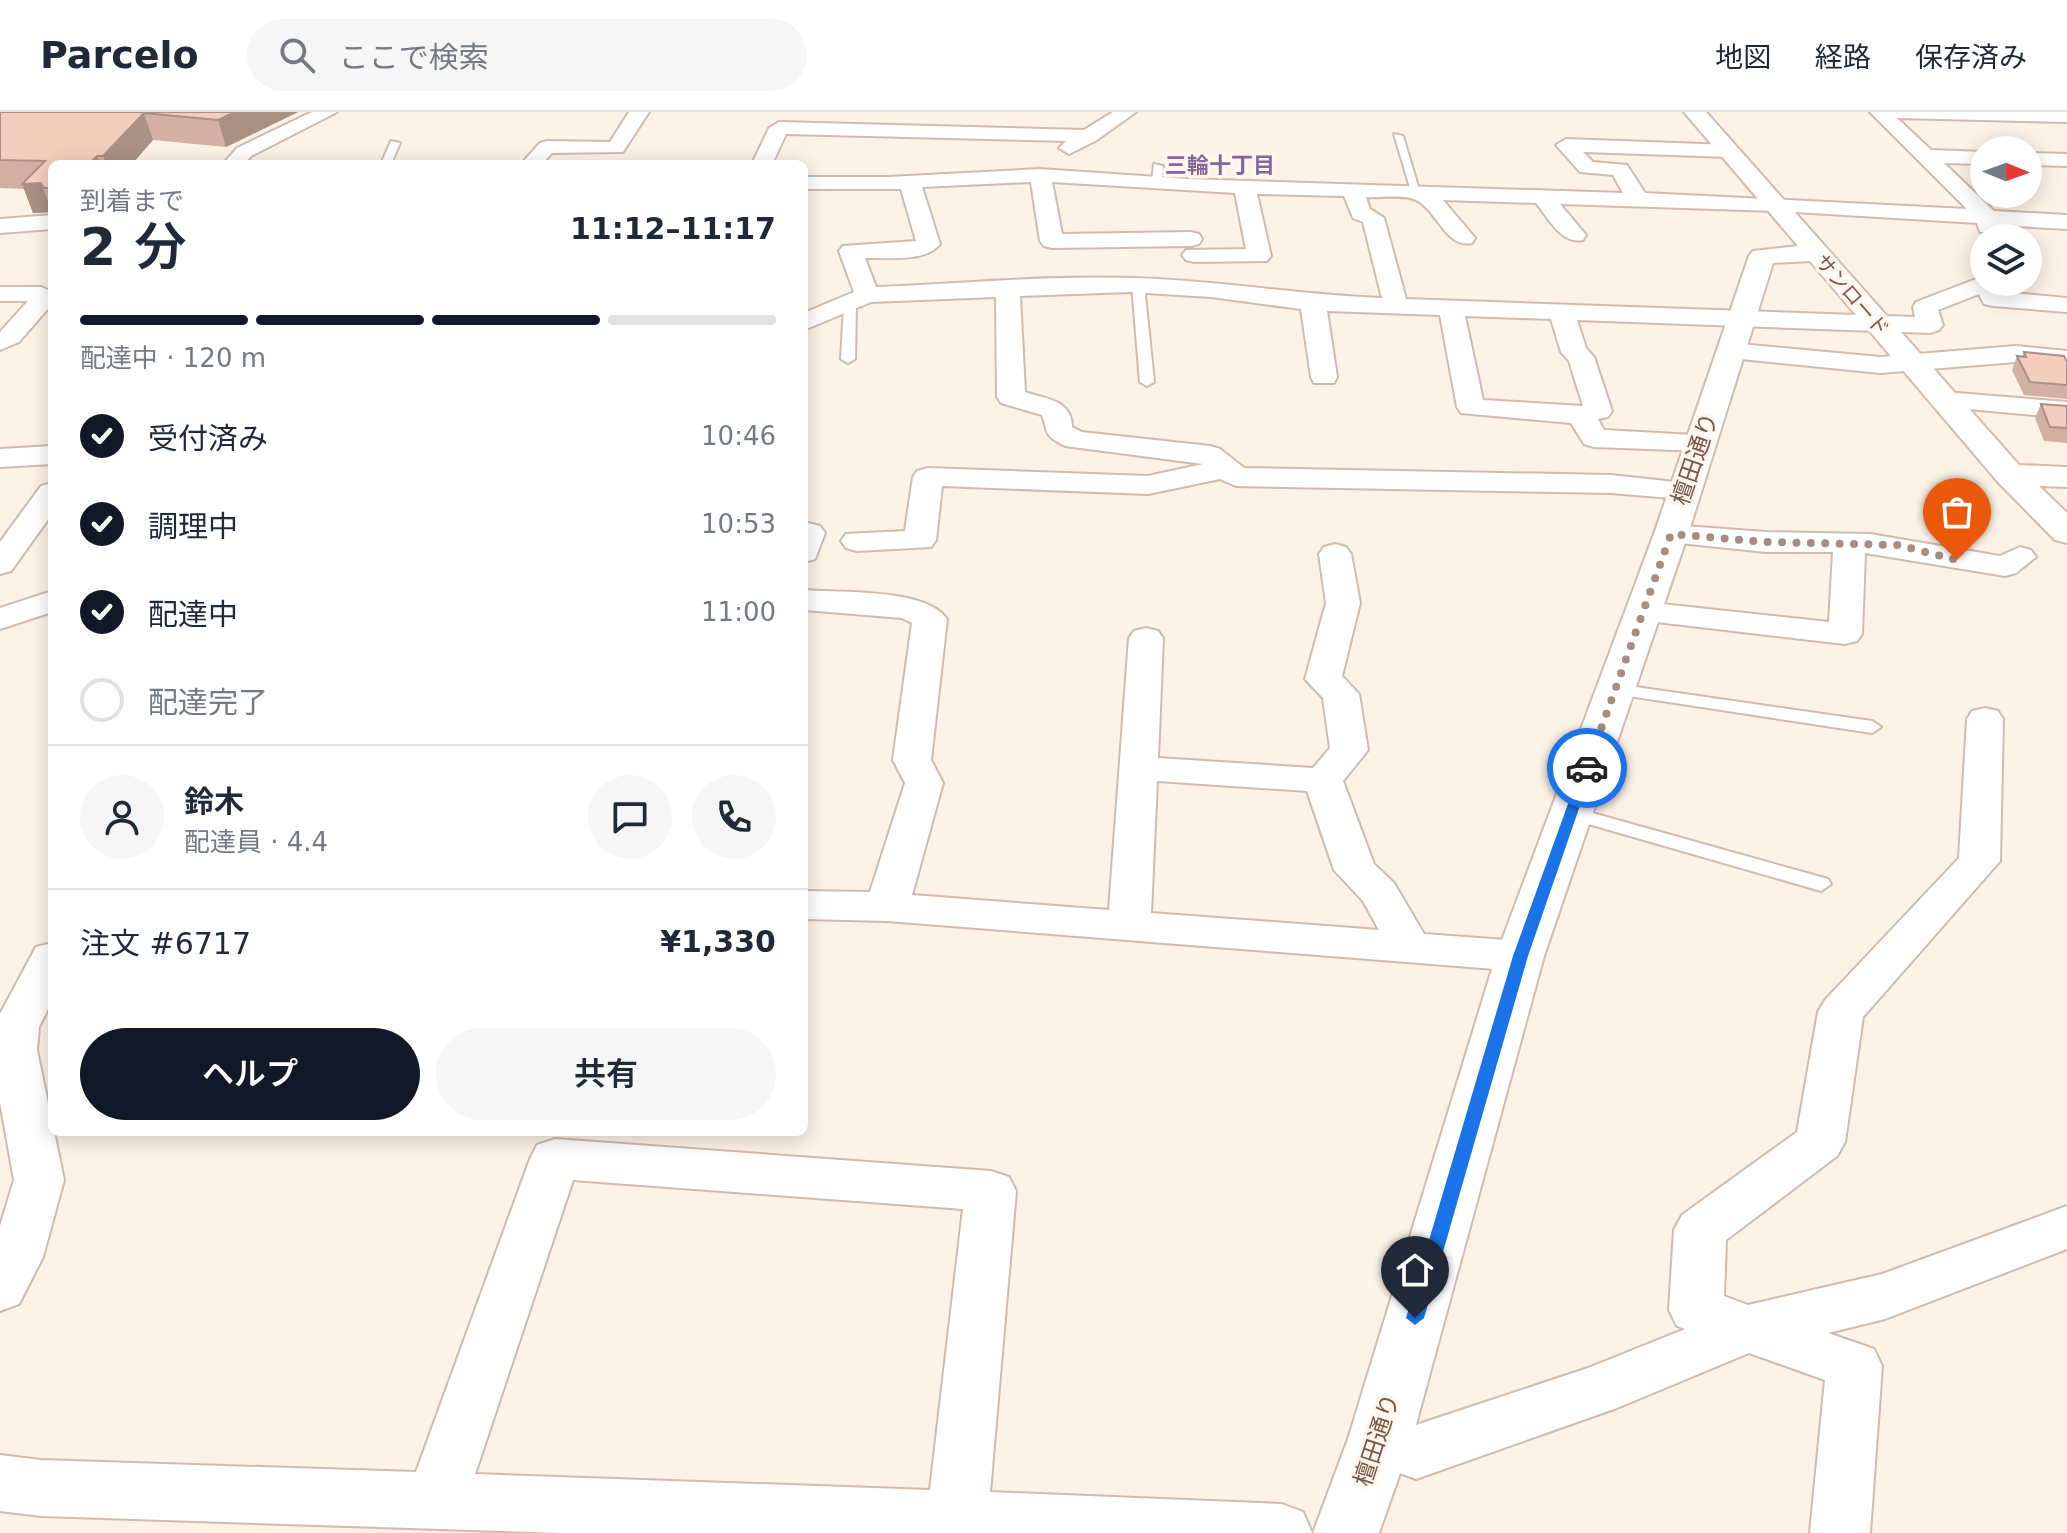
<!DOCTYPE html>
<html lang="ja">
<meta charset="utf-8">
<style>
body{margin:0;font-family:"DejaVu Sans","Noto Sans JP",sans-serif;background:#f6f6f7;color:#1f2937;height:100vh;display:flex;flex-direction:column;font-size:30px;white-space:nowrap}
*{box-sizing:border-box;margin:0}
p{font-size:26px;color:#747a83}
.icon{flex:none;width:44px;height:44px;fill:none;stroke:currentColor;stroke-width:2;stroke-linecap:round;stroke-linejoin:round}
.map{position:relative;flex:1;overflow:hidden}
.details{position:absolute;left:48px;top:48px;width:760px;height:976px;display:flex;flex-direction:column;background:#fff;border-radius:12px;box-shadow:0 4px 20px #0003}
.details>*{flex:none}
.needle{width:52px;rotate:91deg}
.controls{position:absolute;left:1970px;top:24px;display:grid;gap:16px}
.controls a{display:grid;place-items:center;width:72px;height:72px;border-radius:50%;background:#fff;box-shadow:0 4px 20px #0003;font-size:40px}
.pin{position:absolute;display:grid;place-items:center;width:68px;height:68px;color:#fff;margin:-82px -34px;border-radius:50% 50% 50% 0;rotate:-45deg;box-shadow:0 0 8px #0007}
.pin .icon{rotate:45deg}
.courier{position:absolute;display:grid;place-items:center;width:80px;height:80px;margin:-40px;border:6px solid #1a73e8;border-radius:50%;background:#fff;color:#222;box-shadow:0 2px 10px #0007}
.head em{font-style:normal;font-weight:600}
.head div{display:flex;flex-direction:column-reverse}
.head{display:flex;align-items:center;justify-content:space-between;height:136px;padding:0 32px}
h1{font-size:52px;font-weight:600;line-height:60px}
.bar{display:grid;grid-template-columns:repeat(4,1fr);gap:12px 8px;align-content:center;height:96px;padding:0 32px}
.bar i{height:10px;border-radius:6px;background:#e0e1e3}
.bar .current{background:#111827}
.bar p{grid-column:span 4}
.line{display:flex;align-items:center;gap:20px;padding:0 32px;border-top:2px solid #e0e1e3}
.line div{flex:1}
.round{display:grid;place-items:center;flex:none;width:84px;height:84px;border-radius:42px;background:#f6f6f7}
ol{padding:0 32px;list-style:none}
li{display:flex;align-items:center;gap:24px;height:88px}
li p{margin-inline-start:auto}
li .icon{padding:8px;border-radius:50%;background:#111827;color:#fff;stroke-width:4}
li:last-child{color:#747a83}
li i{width:44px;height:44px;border:4px solid #e0e1e3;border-radius:50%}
.button{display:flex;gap:16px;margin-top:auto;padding:16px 32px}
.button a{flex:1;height:92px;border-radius:48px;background:#111827;color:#fff;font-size:32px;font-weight:600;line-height:92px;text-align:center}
.button a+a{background:#f6f6f7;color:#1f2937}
header{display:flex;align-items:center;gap:48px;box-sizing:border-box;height:112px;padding:0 40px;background:#fff;border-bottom:2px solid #e0e1e3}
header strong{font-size:38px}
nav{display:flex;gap:44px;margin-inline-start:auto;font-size:28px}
.search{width:560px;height:72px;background:#f6f6f7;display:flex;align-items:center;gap:20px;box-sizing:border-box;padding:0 28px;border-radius:44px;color:#747a83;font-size:30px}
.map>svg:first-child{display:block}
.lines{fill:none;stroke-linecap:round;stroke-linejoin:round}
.lane-casing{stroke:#d2bbae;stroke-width:4}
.street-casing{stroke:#d2bbae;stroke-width:4}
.secondary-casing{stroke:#d5bbab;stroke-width:4}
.lane{fill:#fff;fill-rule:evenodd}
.street{fill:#fff;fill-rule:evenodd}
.secondary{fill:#fff;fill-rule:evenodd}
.wall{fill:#d2b1a2}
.shaded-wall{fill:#ab9084}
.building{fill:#f4cebc;stroke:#ab9084;stroke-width:2}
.route{fill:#1a73e8}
.done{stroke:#a78d80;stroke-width:8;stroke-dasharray:0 14.4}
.labels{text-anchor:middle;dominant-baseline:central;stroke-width:7;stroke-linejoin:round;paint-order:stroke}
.far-street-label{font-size:20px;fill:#785649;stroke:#fff7ed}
.far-neighbourhood-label{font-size:22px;font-weight:bold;fill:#85659c;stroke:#fff7ed}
.street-label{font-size:24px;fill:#785649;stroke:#fff7ed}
</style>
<header>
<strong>Parcelo</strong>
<div class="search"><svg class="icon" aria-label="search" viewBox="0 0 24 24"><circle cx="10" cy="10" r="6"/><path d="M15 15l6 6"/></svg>ここで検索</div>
<nav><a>地図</a><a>経路</a><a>保存済み</a></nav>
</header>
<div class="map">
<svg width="2067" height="1421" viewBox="0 0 2067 1421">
<rect width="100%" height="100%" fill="#fdf2e6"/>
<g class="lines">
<defs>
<g id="lane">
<polygon points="1394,22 1403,24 1420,81 1411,79"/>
<polygon points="391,29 400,31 391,52 381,52"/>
<polygon points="1154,52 1163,54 1162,70 1157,73 1152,70"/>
<polygon points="1138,169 1144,173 1154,270 1147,274 1140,270 1132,173"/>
<polygon points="850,189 856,193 855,247 848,251 841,247 844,193"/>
<polygon points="1615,572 1872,609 1881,615 1872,621 1609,581 1606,577"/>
<polygon points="1571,695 1828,767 1831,772 1821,779 1564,705 1561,701"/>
</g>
<g id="street">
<polygon points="312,0 337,0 251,44 244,52 223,52 237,36"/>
<polygon points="629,0 649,0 623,40 552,41 542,52 521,52 540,31 547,29 610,30"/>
<polygon points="1113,0 1136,0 1097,28 1069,42 1059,36 1066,29 786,22 772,52 752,52 769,16 779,10 1084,18"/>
<path d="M1870 0H2067V10L1897 6 1931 38 1984 40V52L1944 51 1994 99 2067 103V117L1999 113 1996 120H1980L1977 111 1776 99 1560 92 1586 123 1583 128C1562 133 1548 106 1536 91L1443 88 1475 126 1472 131C1446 137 1437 98 1416 88 1403 82 1380 86 1366 85L1370 97 1384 106 1406 187 1915 205 1913 195 1916 190 1984 164V170H2000L2003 180 2067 186V200L1993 194 1984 192 1979 182 1938 198 1943 213 1939 218 1930 221 1577 208 1586 236 1594 245 1612 299 1608 305 1598 307 1604 318 1712 324 1716 330 1712 336 1702 339 1594 335 1584 332 1571 311 1461 301 1457 295 1440 203 1327 199 1337 265 1334 271H1314L1311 265 1301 197 1211 185 1130 180 1020 184 1025 280C1046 287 1072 288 1072 315L1082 320 1210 334 1220 337 1244 356 1611 363 1694 372 1698 378 1694 384 1683 387 1611 381 1236 374 1220 367 1148 382 942 374 936 428 931 435 857 439 846 436 841 429 846 422 905 419 913 365 917 359 928 356 1148 364 1203 352 1065 334C1043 322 1049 323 1042 303L1001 291 997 285 996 185 871 190 804 218V201L854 180 839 139 843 134 916 129 901 77H804V65H888L1040 57 1188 67 1623 81 1613 63 1580 60 1556 33 1566 27 1730 33 1740 39 1730 45 1583 40 1593 50 1627 53 1645 81 1967 97ZM1031 70 1040 129 1044 134 1052 136 1191 134 1199 132 1202 127 1199 122 1191 120 1062 122 1052 70 1235 81 1246 137 1186 138 1182 143 1186 148 1194 150 1267 149 1271 144 1257 82 1344 84 1353 106 1363 110 1382 186C1298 183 1216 168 1132 166 1049 163 960 172 876 175L865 146C887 145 925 151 940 132L922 75ZM1465 204 1551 207 1561 240 1569 249 1583 294 1483 288Z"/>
<polygon points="2028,41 2067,42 2067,54 2028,53"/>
<polygon points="52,103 52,117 0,121 0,107"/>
<polygon points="0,175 41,175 52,180 52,192 19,230 0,238 0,220 28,189 0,189"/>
<polygon points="1730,231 1880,245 2016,234 2067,239 2067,255 2016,250 1880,261 1721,245 1717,239 1721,233"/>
<polygon points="1945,280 2067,290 2067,306 1935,294 1931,288 1935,282"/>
<polygon points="52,334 52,352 0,355 0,337"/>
<polygon points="52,371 52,402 11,459 0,462 0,430 41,374"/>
<polygon points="804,410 820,414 825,421 815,447 804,450"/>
<polygon points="1671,413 1766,420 1870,422 2000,444 2020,435 2031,438 2036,445 2016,461 2005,464 1865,441 1862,522 1857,529 1845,532 1631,507 1626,500 1631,493 1643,490 1829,510 1833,440 1766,440 1660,429 1655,422 1660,415"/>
<path d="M1335 432 1346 435 1351 442 1360 491 1342 564 1359 582 1368 638 1343 669 1374 752 1394 771 1424 822 1520 829 1536 833 1542 844 1536 855 1520 859 887 809 804 807V779L870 780 905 671 893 648 912 511 902 506 804 498V478C840 481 926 476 947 507L931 648 943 671 912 783 1109 798 1129 526 1134 519 1146 516 1158 519 1163 526 1158 646 1313 656 1330 636 1323 586 1305 567 1326 491 1319 442 1324 435ZM1157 669 1307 679 1334 758 1363 789 1379 818 1151 801Z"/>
<polygon points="52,479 52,500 0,517 0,496"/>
<polygon points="1985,596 1998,599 2003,607 2000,749 1863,905 1845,1030 1837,1044 1726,1128 1724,1184 1748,1193 1882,1162 2067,1094 2067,1137 1885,1207 1828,1221 1874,1237 1882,1254 1870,1421 1810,1421 1825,1268 1749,1241 1617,1296 1416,1367 1359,1346 1351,1327 1359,1308 1380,1301 1416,1313 1588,1256 1685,1217 1677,1214 1669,1198 1674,1118 1682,1103 1797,1020 1818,900 1825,888 1959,746 1967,607 1972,599"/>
<polygon points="52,831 52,889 39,915 37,938 64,1068 43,1145 19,1192 0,1199 0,1114 14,1068 0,990 0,902 36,835"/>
<path d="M555 1027 991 1059 1009 1065 1016 1079 990 1380 1282 1392 1303 1400 1312 1421H561L41 1404 0 1399V1343L41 1348 416 1360 530 1047 537 1033ZM573 1068 963 1097 930 1378 475 1362Z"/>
</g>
<polygon id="secondary" points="1684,0 1706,0 2019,353 2067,355 2067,375 2039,374 2067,401 2067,431 2055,428 1998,370 1810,149 1773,151 1688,422 1544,844 1412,1327 1379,1421 1313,1421 1348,1327 1496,844 1654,422 1749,144 1753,139 1798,134"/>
</defs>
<use href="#lane" class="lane-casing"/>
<use href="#street" class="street-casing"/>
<use href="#secondary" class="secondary-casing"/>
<use href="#lane" class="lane"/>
<use href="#street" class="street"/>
<use href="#secondary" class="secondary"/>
</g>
<g class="wall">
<polygon points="0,0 298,0 226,35 153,28 132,52 52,52 52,100 33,101 24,77 0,76"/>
<polygon points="2024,240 2067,250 2067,287 2024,283 2012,258 2017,244 2022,244"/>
<polygon points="2041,292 2067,294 2067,331 2044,329 2035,306"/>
</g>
<g class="shaded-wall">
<polygon points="235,0 298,0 226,35 218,8"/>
<polygon points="144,1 153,28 132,52 106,52 103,44"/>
<polygon points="97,44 100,52 89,52"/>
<polygon points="41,71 52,100 33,101 22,72"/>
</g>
<g class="building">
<polygon points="0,0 235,0 218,8 144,1 103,44 97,44 89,52 52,52 52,76 44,76 41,71 22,72 45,49 0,48"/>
<polygon points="2024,240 2064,244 2067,250 2067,273 2030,270 2017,244 2026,245"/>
<polygon points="2041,292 2067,294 2067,316 2050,315"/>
</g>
<polygon class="route" points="1587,653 1593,656 1528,844 1424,1206 1415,1213 1406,1206 1513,844 1581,656"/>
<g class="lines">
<polyline class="done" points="1587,656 1671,422 1766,430 1898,433 1957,448"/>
</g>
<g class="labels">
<g class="far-street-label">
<text transform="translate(1852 183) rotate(49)">サンロード</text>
</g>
<g class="far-neighbourhood-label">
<text x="1220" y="53">三輪十丁目</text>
</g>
<g class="street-label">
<text transform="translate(1695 347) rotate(-71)">檀田通り</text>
<text transform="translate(1377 1328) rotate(-72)">檀田通り</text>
</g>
</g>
</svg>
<div class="controls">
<a><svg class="needle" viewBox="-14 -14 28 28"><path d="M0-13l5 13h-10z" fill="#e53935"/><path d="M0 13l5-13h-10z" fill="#747a83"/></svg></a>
<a><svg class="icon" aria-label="layers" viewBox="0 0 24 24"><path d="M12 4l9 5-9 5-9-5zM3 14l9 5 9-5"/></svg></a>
</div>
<div class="pin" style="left:1957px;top:448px;background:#ea580c"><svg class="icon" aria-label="bag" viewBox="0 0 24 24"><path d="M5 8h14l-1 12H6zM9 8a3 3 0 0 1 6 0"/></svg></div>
<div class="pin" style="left:1415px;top:1206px;background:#1f2937"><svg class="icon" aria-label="home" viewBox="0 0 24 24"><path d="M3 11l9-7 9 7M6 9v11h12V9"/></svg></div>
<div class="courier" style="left:1587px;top:656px"><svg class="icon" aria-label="car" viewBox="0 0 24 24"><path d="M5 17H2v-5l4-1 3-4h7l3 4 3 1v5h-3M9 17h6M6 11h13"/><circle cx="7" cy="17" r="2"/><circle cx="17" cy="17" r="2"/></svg></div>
<section class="details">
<div class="head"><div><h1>2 分</h1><p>到着まで</p></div><em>11:12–11:17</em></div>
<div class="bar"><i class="current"></i><i class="current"></i><i class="current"></i><i></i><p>配達中 · 120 m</p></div>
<ol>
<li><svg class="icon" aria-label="check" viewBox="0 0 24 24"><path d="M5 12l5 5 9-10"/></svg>受付済み<p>10:46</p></li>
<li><svg class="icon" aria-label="check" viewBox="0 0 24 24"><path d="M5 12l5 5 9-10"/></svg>調理中<p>10:53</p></li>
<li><svg class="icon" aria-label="check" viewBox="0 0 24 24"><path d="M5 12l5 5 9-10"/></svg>配達中<p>11:00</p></li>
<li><i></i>配達完了</li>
</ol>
<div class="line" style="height:144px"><a class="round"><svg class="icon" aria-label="person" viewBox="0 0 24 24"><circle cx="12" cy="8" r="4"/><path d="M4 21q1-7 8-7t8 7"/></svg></a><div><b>鈴木</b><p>配達員 · 4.4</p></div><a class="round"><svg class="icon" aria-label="chat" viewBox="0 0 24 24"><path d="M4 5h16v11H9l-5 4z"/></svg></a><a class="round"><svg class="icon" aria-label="phone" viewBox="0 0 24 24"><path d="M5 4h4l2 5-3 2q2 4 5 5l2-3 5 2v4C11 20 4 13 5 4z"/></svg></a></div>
<div class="line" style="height:104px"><div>注文 #6717</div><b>¥1,330</b></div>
<div class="button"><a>ヘルプ</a><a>共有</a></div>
</section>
</div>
